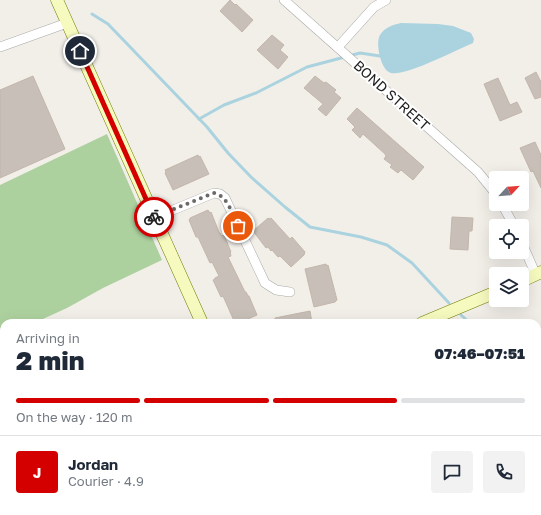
<!DOCTYPE html>
<meta charset="utf-8">
<style>
body{margin:0;font-family:"Golos Text",sans-serif;background:#f2f2f3;color:#1f2937;height:100vh;display:flex;flex-direction:column;font-size:15px;white-space:nowrap}
*{box-sizing:border-box;margin:0}
p{font-size:13px;color:#747a83}
.icon{flex:none;width:22px;height:22px;fill:none;stroke:currentColor;stroke-width:2;stroke-linecap:round;stroke-linejoin:round}
.map{position:relative;flex:1;overflow:hidden}
.sheet{position:absolute;left:0px;top:319px;width:541px;height:196px;display:flex;flex-direction:column;background:#fff;border-radius:12px 12px 0 0;box-shadow:0 4px 16px #0002}
.sheet>*{flex:none}
.needle{width:26px;rotate:64deg}
.buttons{position:absolute;left:489px;top:171px;display:grid;gap:8px}
.buttons a{display:grid;place-items:center;width:40px;height:40px;border-radius:4px;background:#fff;box-shadow:0 4px 16px #0002;font-size:20px}
.pin{position:absolute;display:grid;place-items:center;width:34px;height:34px;color:#fff;margin:-17px;border:2px solid #fff;border-radius:50%;box-shadow:0 1px 4px #0007}
.courier{position:absolute;display:grid;place-items:center;width:40px;height:40px;margin:-20px;border:3px solid #d40000;border-radius:50%;background:#fff;color:#222;box-shadow:0 1px 5px #0007}
.overview em{font-style:normal;font-weight:800}
.overview div{display:flex;flex-direction:column-reverse}
.overview{display:flex;align-items:center;justify-content:space-between;height:68px;padding:0 16px}
h1{font-size:26px;font-weight:800;line-height:30px}
.bar{display:grid;grid-template-columns:repeat(4,1fr);gap:6px 4px;align-content:center;height:48px;padding:0 16px}
.bar i{height:5px;border-radius:3px;background:#e0e1e3}
.bar .current{background:#d40000}
.bar p{grid-column:span 4}
.line{display:flex;align-items:center;gap:10px;padding:0 16px;border-top:1px solid #e0e1e3}
.line div{flex:1}
.round{display:grid;place-items:center;flex:none;width:42px;height:42px;border-radius:4px;background:#f2f2f3}
.map>svg:first-child{display:block}
.forest{fill:#add19e}
.water{fill:#aad3df}
.lines{fill:none;stroke-linecap:round;stroke-linejoin:round}
.stream{stroke:#aad3df;stroke-width:3}
.building{fill:#c7bfb8;stroke:#c4b6ab}
.street-casing{stroke:#a9a9a9;stroke-width:10}
.secondary-casing{stroke:#707d05;stroke-width:13}
.street{stroke:#fff;stroke-width:9}
.secondary{stroke:#f7fabf;stroke-width:12}
.done{stroke:#6b6a68;stroke-width:4;stroke-dasharray:0 7.2}
.route{stroke:#d40000;stroke-width:5}
.labels{text-anchor:middle;dominant-baseline:central;stroke-width:4;stroke-linejoin:round;paint-order:stroke}
.street-label{font-size:14px;fill:#222;stroke:#fff}
</style>
<div class="map">
<svg width="541" height="515" viewBox="0 0 541 515">
<rect width="100%" height="100%" fill="#f2efe9"/>
<polygon class="forest" points="107,134 162,260 103,288 67,308 34,323 4,323 4,337 0,339 0,185"/>
<path class="water" d="M401 23 438 24 453 26 471 33 474 39 473 43C456 50 407 76 391 73 381 71 375 43 380 35 385 27 393 25 401 23Z"/>
<g class="lines">
<g class="stream">
<polyline points="92,14 108,24 207,127 228,153 251,177 285,207 310,227 361,237 387,245 412,263 449,303"/>
<polyline points="199,119 224,105 256,93 307,67 360,53 380,56"/>
<polyline points="461,315 470,323"/>
<polyline points="537,363 541,367"/>
<polyline points="468,515 471,511"/>
</g>
</g>
<g class="building">
<polygon points="230,0 235,5 236,4 253,20 242,32 220,11"/>
<polygon points="272,35 284,45 280,50 288,57 278,69 257,50"/>
<polygon points="536,72 541,82 541,97 535,99 525,78"/>
<polygon points="33,76 65,149 0,178 0,90"/>
<polygon points="315,76 324,83 326,82 336,90 334,92 341,98 326,116 318,109 323,104 304,88"/>
<polygon points="498,78 510,105 517,102 522,112 500,121 484,84"/>
<polygon points="357,108 424,167 413,180 401,170 398,173 390,167 392,165 384,159 386,156 385,154 363,134 360,138 352,130 355,127 347,119"/>
<polygon points="535,142 541,155 541,188 533,171 531,172 520,148"/>
<polygon points="198,155 199,157 200,156 209,174 173,190 165,173 166,172 165,170"/>
<polygon points="208,210 210,213 211,212 219,232 222,236 224,235 231,252 230,252 231,256 228,257 245,292 246,292 248,296 249,296 257,315 239,323 235,323 223,296 221,297 213,280 215,279 215,278 219,276 212,262 210,263 198,237 196,237 189,220 190,219 190,218"/>
<polygon points="452,217 473,218 472,231 469,231 468,250 450,249"/>
<polygon points="268,218 269,219 271,218 290,239 292,237 305,252 304,255 291,267 280,256 278,257 272,250 271,251 268,247 266,248 253,231"/>
<polygon points="326,264 327,266 328,265 337,300 335,302 314,307 305,269"/>
<polygon points="310,311 312,323 275,323 275,318"/>
</g>
<g class="lines">
<defs>
<g id="street">
<polyline points="284,0 478,172 496,194"/>
<polyline points="0,47 67,23"/>
<polyline points="338,47 374,7 386,0"/>
<polyline points="502,204 514,226"/>
<polyline points="154,218 214,193 220,194 225,198 265,283 276,290 290,292"/>
<polyline points="522,243 536,275"/>
<polyline points="131,511 133,515"/>
</g>
<g id="secondary">
<polyline points="57,0 202,323"/>
<polyline points="522,281 541,272"/>
<polyline points="422,323 496,292"/>
<polyline points="0,509 4,507"/>
</g>
</defs>
<use href="#street" class="street-casing"/>
<use href="#secondary" class="secondary-casing"/>
<use href="#street" class="street"/>
<use href="#secondary" class="secondary"/>
</g>
<g class="lines">
<path class="done" d="M154 217 214 193C228 196 232 214 238 226"/>
<polyline class="route" points="80,51 154,217"/>
</g>
<g class="labels">
<g class="street-label">
<text transform="translate(392 95) rotate(42)">BOND STREET</text>
</g>
</g>
</svg>
<div class="buttons">
<a><svg class="needle" viewBox="-14 -14 28 28"><path d="M0-13l5 13h-10z" fill="#e53935"/><path d="M0 13l5-13h-10z" fill="#747a83"/></svg></a>
<a><svg class="icon" aria-label="locate" viewBox="0 0 24 24"><circle cx="12" cy="12" r="6"/><path d="M12 2v4M12 18v4M2 12h4M18 12h4"/></svg></a>
<a><svg class="icon" aria-label="layers" viewBox="0 0 24 24"><path d="M12 4l9 5-9 5-9-5zM3 14l9 5 9-5"/></svg></a>
</div>
<div class="pin" style="left:238px;top:226px;background:#ea580c"><svg class="icon" aria-label="bag" viewBox="0 0 24 24"><path d="M5 8h14l-1 12H6zM9 8a3 3 0 0 1 6 0"/></svg></div>
<div class="pin" style="left:80px;top:51px;background:#1f2937"><svg class="icon" aria-label="home" viewBox="0 0 24 24"><path d="M3 11l9-7 9 7M6 9v11h12V9"/></svg></div>
<div class="courier" style="left:154px;top:217px"><svg class="icon" aria-label="bike" viewBox="0 0 24 24"><circle cx="6" cy="16" r="4"/><circle cx="18" cy="16" r="4"/><path d="M6 16l4-8h5l3 8M10 8l3 8H6M13 5h3"/></svg></div>
<section class="sheet">
<div class="overview"><div><h1>2 min</h1><p>Arriving in</p></div><em>07:46–07:51</em></div>
<div class="bar"><i class="current"></i><i class="current"></i><i class="current"></i><i></i><p>On the way · 120 m</p></div>
<div class="line" style="height:72px"><b class="round" style="background:#d40000;color:#fff">J</b><div><b>Jordan</b><p>Courier · 4.9</p></div><a class="round"><svg class="icon" aria-label="chat" viewBox="0 0 24 24"><path d="M4 5h16v11H9l-5 4z"/></svg></a><a class="round"><svg class="icon" aria-label="phone" viewBox="0 0 24 24"><path d="M5 4h4l2 5-3 2q2 4 5 5l2-3 5 2v4C11 20 4 13 5 4z"/></svg></a></div>
</section>
</div>
